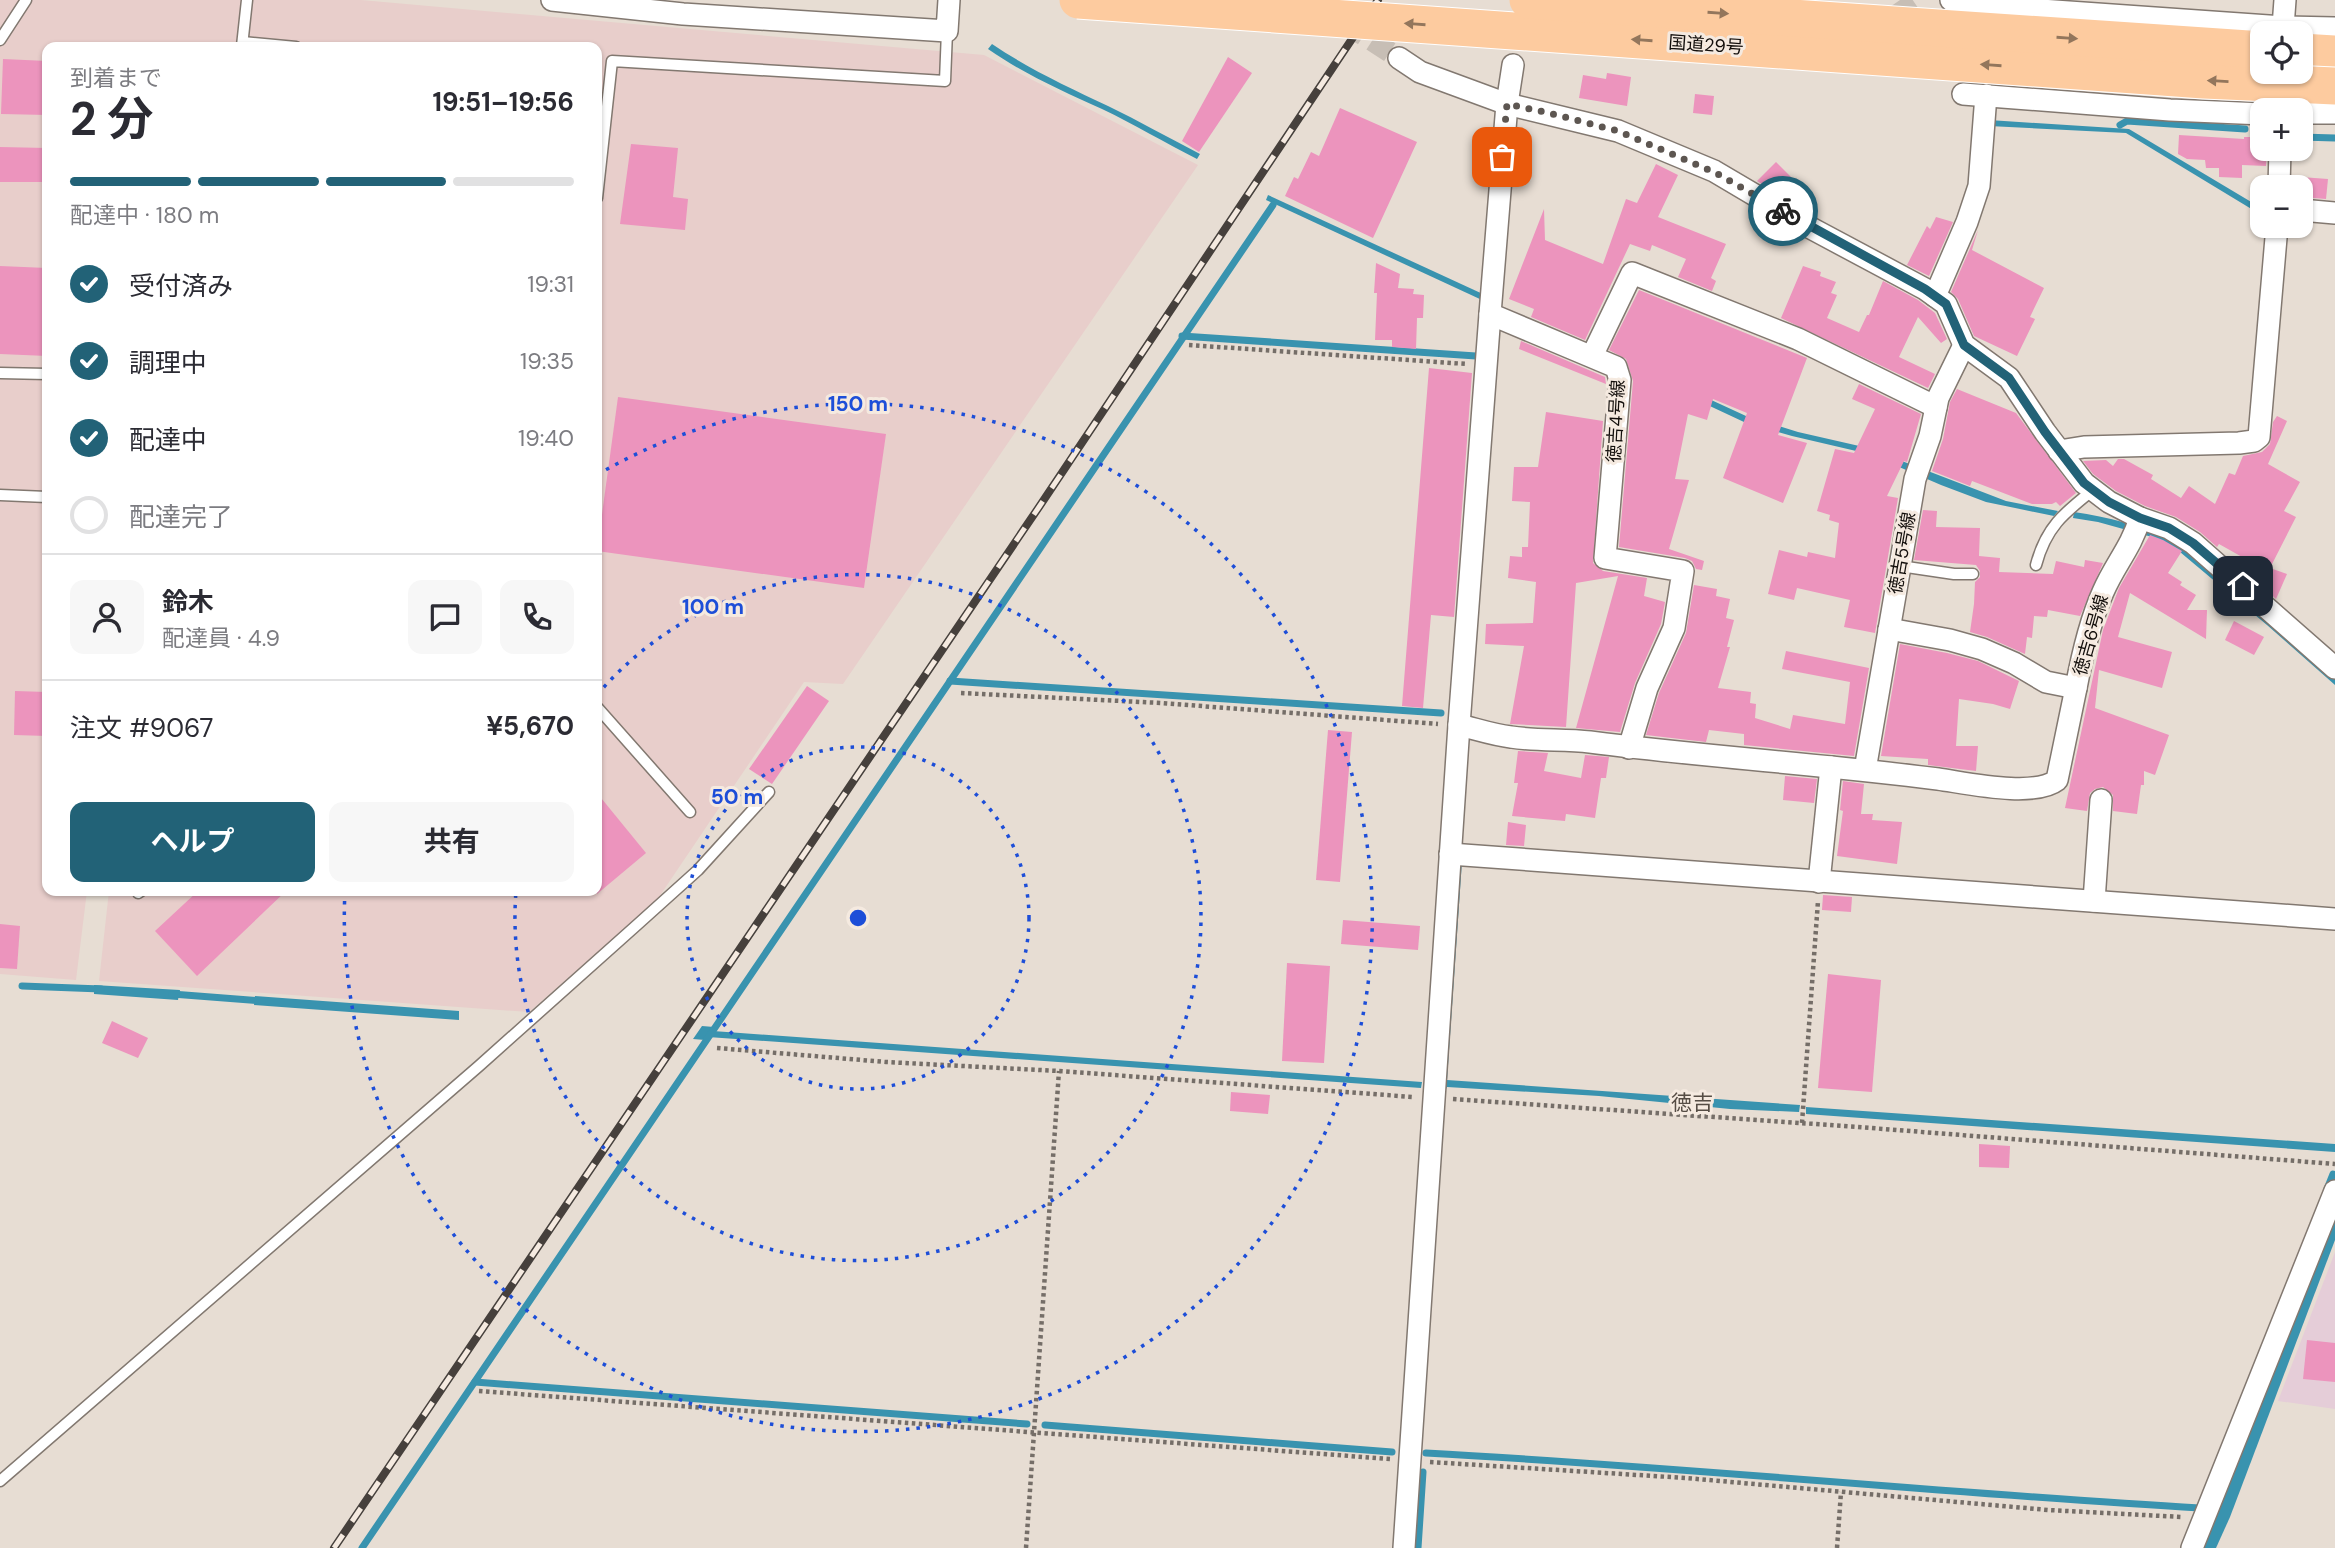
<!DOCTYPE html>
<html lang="ja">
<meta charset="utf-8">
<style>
body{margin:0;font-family:"DM Sans","Noto Sans JP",sans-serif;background:#f7f7f7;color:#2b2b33;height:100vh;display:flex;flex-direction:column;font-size:26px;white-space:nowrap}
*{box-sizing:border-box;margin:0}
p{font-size:23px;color:#7c7c81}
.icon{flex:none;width:38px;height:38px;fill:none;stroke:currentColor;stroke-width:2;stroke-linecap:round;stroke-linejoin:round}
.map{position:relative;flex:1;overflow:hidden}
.details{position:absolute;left:42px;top:42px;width:560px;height:854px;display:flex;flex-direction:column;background:#fff;border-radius:14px;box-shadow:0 2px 5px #0004}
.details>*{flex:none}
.buttons{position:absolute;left:2250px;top:21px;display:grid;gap:14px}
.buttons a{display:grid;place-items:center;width:63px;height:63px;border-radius:14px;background:#fff;box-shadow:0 2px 5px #0004;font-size:35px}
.pin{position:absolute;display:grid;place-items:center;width:60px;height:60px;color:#fff;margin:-30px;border-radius:14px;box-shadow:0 4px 10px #0006}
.courier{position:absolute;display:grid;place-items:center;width:70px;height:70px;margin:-35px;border:5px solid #226277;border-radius:50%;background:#fff;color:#222;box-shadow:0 2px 9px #0007}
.head em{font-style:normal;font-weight:700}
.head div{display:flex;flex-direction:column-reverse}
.head{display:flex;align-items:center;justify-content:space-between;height:119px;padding:0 28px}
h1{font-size:46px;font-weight:700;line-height:52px}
.bar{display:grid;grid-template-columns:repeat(4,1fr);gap:10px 7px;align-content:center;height:84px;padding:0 28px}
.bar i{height:9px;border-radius:5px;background:#e1e1e2}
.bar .active{background:#226277}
.bar p{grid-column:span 4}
.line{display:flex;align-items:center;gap:18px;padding:0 28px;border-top:2px solid #e1e1e2}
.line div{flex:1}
.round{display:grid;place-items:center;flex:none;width:74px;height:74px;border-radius:14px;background:#f7f7f7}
ol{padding:0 28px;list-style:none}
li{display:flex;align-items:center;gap:21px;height:77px}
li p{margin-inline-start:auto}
li .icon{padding:7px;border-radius:50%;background:#226277;color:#fff;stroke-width:4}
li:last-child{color:#7c7c81}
li i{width:38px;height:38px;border:4px solid #e1e1e2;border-radius:50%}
.action{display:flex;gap:14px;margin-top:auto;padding:14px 28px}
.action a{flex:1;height:80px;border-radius:14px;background:#226277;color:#fff;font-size:28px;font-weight:700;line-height:80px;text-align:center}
.action a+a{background:#f7f7f7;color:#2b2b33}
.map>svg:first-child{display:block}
.industrial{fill:#e8cecb}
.education{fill:#e5cdd8}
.water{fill:#3993af}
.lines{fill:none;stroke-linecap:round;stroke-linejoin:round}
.stream{stroke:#3993af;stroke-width:7}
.building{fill:#ec94bd}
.street-tunnel{stroke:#c7beb5;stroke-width:21;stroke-dasharray:21 10;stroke-linecap:butt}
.lane-casing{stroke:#827870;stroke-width:13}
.street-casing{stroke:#827870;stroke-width:24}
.highway-casing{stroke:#fff;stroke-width:39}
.path{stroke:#756e68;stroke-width:4.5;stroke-dasharray:3.5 3.5;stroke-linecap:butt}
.lane{stroke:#fff;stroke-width:10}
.street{stroke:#fff;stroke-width:21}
.highway{stroke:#fdcb9f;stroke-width:37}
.rail-casing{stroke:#46403c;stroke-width:8}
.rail{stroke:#f5eae0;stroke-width:5;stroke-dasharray:16;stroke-linecap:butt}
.highway-bridge-casing{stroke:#fff;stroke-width:39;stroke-linecap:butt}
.highway-bridge{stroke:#fdcb9f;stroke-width:37}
.oneway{fill:#93765c}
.done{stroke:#5d5651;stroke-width:7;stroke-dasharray:0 12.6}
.route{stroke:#226277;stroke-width:9}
.ring{fill:none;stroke:#1d4ed8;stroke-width:3.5;stroke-dasharray:3.5 7}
.labels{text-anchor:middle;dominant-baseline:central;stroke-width:6;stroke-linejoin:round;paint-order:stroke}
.street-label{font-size:18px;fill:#120e0b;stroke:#f5eae0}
.quarter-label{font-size:21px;fill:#564d45;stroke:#f5eae0}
.centre{fill:#1d4ed8;stroke:#f5eae0;stroke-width:3.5}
.ring-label{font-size:21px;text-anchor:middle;font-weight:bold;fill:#1d4ed8;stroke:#f5eae0;stroke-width:6;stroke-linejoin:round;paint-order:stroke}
</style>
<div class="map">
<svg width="2335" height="1548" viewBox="0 0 2335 1548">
<rect width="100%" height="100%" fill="#e7ddd3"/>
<polygon class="industrial" points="0,0 361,0 984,55 1198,165 843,684 804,682 657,900 529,1012 99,981 109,891 597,891 597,47 47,47 47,891 87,891 76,980 0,974"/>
<polygon class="education" points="2335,1252 2335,1409 2278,1401"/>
<g class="water">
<path d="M992 44C1029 69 1068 87 1108 106 1139 121 1169 138 1200 154L1197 159C1165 143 1134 124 1102 109 1062 91 1024 74 988 49Z"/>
<polygon points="1989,120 2129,129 2263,209 2263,216 2126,133 1989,126"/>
<polygon points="1268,195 1485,295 1482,300 1266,200"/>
<polygon points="1670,381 1746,416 1798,432 1868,448 2006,501 2058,511 2054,516 1986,502 1941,485 1869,454 1792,436 1744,422 1667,386"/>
<path d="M2074 512C2108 517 2142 526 2173 539L2335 677V685L2267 625 2180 552 2152 537 2098 522 2073 518Z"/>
<polygon points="1457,861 1462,861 1447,1080 1800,1105 1799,1112 1730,1109 1599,1096 1447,1087 1446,1089 1441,1088"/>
<polygon points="94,985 180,990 178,1000 94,994"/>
<polygon points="255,996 459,1011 459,1020 254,1005"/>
<polygon points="702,1026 714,1027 713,1031 1422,1082 1421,1088 708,1037 705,1040 693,1039"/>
<polygon points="1806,1107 2335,1144 2335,1152 1806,1114"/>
<polygon points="2335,1206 2335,1240 2230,1517 2216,1548 2198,1548"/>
</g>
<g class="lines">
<g class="stream">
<polyline points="2120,125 2127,121 2245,129"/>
<polyline points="2301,137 2335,138"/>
<polyline points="1182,336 1476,356"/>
<polyline points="950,681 1441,713"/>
<polyline points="22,986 101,989"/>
<polyline points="172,994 262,1001"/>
<polyline points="2327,1189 2333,1174"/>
<polyline points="475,1382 1027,1424"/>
<polyline points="1045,1425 1392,1452"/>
<path d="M1426 1453C1684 1467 1942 1493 2200 1508L2202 1503"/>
<polyline points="362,1548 1273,205"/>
<polyline points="1418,1548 1423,1472"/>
</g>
</g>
<g class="building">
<polygon points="1228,57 1252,73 1199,152 1182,141"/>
<polygon points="3,59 47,61 47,115 1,114"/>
<polygon points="1607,73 1631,77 1627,106 1579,98 1583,75 1606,79"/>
<polygon points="1695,94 1714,96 1712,115 1693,113"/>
<polygon points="1340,108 1417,142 1373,238 1285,196 1294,177 1298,179 1311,152 1319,156"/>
<polygon points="2179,135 2244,139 2244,137 2263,137 2263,149 2267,149 2266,166 2242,165 2242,178 2219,177 2219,168 2206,168 2205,160 2187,159 2178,154"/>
<polygon points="631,144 678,148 673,197 688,199 685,230 620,224"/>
<polygon points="0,147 47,148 47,182 0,182"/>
<polygon points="1776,162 1797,183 1784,197 1775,189 1773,191 1757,181"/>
<polygon points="1656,164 1678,175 1658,217 1726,244 1711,278 1716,281 1712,291 1678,277 1686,259 1652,245 1650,251 1630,244 1585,340 1531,317 1534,309 1509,299 1544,209 1545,240 1603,264 1626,199 1637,203"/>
<polygon points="2301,177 2328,179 2326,199 2301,197"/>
<polygon points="1936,217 1953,222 1929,276 1907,265 1927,226 1930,229"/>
<polygon points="1978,230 1972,250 2044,288 2030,317 2035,319 2017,356 1974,336 1958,299 1951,292"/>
<polygon points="1376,263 1400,274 1398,288 1414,289 1413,294 1424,295 1423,318 1417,318 1416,349 1392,347 1392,340 1375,340 1377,293 1374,293"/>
<polygon points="0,266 47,268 47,356 0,354"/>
<polygon points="1803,266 1821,272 1820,276 1836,282 1831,293 1837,295 1827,318 1859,332 1867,315 1869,315 1883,281 1918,300 1935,313 1947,339 1941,343 1918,317 1899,357 1935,374 1928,388 1781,318"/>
<polygon points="1639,290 1807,358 1778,435 1807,443 1783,503 1723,478 1747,413 1713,399 1707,420 1688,414 1675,479 1689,480 1669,549 1704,561 1702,570 1696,569 1692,561 1685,558 1619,547 1633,381 1626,359 1609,350"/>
<polygon points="1521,341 1605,377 1606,384 1519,349"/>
<polygon points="1429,368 1472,373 1454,617 1431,615 1423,708 1402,706"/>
<polygon points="1859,384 1921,414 1907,462 1904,461 1887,496 1898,498 1875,633 1844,627 1850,600 1797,588 1794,600 1768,594 1779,550 1807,557 1808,552 1835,558 1839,523 1829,520 1830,515 1817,511 1835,449 1854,453 1875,409 1852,399"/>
<polygon points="1957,389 2016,413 2076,493 2060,506 2056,502 2052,504 2032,504 1972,481 1970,486 1932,471 1943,439 1950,402"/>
<polygon points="618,397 886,434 864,588 597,551"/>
<polygon points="1546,412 1603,421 1593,563 1603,571 1647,578 1644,596 1665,602 1661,624 1635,683 1620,732 1576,728 1618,576 1576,583 1566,727 1510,724 1524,646 1485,644 1486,624 1533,623 1536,582 1508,578 1510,556 1522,557 1522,547 1528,547 1530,502 1512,501 1514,467 1538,467"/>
<polygon points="2277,416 2287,421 2268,464 2300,482 2284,511 2296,517 2270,568 2287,574 2276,599 2262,586 2267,571 2219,544 2217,547 2200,532 2176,517 2145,506 2116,491 2093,474 2083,461 2106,460 2113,466 2118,459 2124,459 2153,475 2151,479 2181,498 2189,486 2215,504 2229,473 2235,475 2243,456 2262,452 2270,444 2273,422"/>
<polygon points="1923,510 1937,511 1936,527 1980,528 1979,556 2000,558 1999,572 2053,574 2056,561 2084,567 2085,560 2103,563 2080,616 2048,610 2047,617 2034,616 2032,638 2027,637 2025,654 1987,637 1970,632 1974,604 1975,582 1980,577 1980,571 1976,565 1914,560"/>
<polygon points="2150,535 2163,540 2182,551 2168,573 2182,582 2180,585 2196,595 2187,610 2207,610 2206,639 2130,593 2118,637 2172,652 2162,688 2099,670 2095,708 2169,735 2155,775 2144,771 2144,785 2141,785 2137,814 2113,811 2113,795 2103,787 2095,789 2090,793 2087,811 2065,808 2103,630 2119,588"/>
<polygon points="1694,585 1717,589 1716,596 1730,599 1726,618 1734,620 1727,647 1730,647 1718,688 1751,692 1750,703 1756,704 1755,718 1790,729 1793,715 1845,724 1850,682 1782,669 1786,651 1869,668 1854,756 1744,745 1744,734 1709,730 1706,742 1646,735 1659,693 1686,633"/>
<polygon points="2234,621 2264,637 2254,655 2225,640"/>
<polygon points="1900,644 1947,653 1978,661 2019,681 2010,709 1993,704 1959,699 1956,746 1978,746 1976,771 1928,765 1928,759 1881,756"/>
<polygon points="807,686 829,701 772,784 749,769"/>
<polygon points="15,691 47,692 47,736 14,735"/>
<polygon points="1328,730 1352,732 1340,882 1316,880"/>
<polygon points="1518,751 1548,753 1544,771 1581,778 1585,755 1609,757 1606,778 1601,778 1595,818 1566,814 1565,821 1512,816 1518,783 1514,783"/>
<polygon points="1785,776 1817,779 1814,803 1783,800"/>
<polygon points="1843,781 1864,784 1861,814 1873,814 1872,820 1902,822 1897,864 1837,856 1843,811 1840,810"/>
<polygon points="597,793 646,853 597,894"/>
<polygon points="1508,822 1526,825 1524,846 1506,845"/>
<polygon points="198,891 286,891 197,976 155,931"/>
<polygon points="1823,895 1852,897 1851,912 1822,910"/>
<polygon points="1343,920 1420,926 1418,950 1341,944"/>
<polygon points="0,924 20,926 17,969 0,968"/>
<polygon points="1287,963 1330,966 1324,1063 1282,1061"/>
<polygon points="1828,974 1881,980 1872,1092 1818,1088"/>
<polygon points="112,1021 148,1038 138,1058 102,1043"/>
<polygon points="1231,1092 1270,1095 1268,1114 1230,1111"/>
<polygon points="1979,1144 2010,1146 2009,1168 1979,1167"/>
<polygon points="2307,1340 2335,1343 2335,1382 2303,1379"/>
</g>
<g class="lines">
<g class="street-tunnel">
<polyline points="1900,0 1921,31"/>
<polyline points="1346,24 1399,58"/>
</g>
<defs>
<g id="lane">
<polyline points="0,40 26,0"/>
<polyline points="243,42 296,47"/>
<polyline points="242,46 247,0"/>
<polyline points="597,198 612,61 945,81 947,31"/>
<polyline points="0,373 47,374"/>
<polyline points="0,495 47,497"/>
<path d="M2036 565C2046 527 2064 513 2093 490"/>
<polyline points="1900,566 1954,574 1973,574"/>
<polyline points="597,707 690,812"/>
<polyline points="138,891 138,893 141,891"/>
<polyline points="0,1481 479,1066 638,924 698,870 769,792"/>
</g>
<g id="street">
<polyline points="552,0 683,14 947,31 949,0"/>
<polyline points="1951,0 1998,7 2283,27 2335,28"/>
<polyline points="2283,27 2285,0"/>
<polyline points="1399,58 1420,72 1507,104 1618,131 1714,171 1807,226 1925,289 1946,304 1964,345 2009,378 2045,432 2084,483 2109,502 2140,518 2169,528 2193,543 2335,668"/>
<polyline points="1513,65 1507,104 1490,314 1616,367 1620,380 1605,558 1683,571 1674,628 1647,688 1629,748"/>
<polyline points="1963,94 2170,110 2263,114"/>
<polyline points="2301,113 2335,113"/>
<polyline points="2279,187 2280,149"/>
<polyline points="2301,210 2335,213"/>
<polyline points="1935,296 1967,222 1979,186 1986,95"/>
<polyline points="1592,356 1632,273 1798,339 1936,407"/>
<polyline points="2059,451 2084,447 2239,443 2254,441 2259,437 2277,226"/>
<path d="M1889 629 1950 640 1982 649 2014 663 2046 682 2076 688C2082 656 2090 621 2103 592 2115 564 2131 548 2140 518"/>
<path d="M1459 725C1476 729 1493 735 1511 737 1537 741 1564 739 1590 742 1706 757 1822 764 1938 779 1967 783 2034 798 2057 780L2076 688"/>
<polyline points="1865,770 1915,479 1930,436 1938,398 1964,345"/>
<polyline points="1450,854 2335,919"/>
<polyline points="1819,882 1831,767"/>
<polyline points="2094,901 2101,800"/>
<polyline points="1404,1548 1459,725 1490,314"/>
<polyline points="2192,1548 2335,1191"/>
</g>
<polyline id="highway" points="2301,52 2335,54"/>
</defs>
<use href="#lane" class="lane-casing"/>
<use href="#street" class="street-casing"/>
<use href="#highway" class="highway-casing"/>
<g class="path">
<polyline points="1189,345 1467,364"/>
<polyline points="961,693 1161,703 1438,724"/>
<polyline points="717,1048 886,1062 1059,1071 1413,1097"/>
<polyline points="1453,1099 1858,1127 2335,1164"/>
<polyline points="1802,1123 1818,901"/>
<polyline points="479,1391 1390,1459"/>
<polyline points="1430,1462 1686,1478 2048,1510 2182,1517"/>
<polyline points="1026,1548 1059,1071"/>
<polyline points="1837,1548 1841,1492"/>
</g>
<use href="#lane" class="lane"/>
<use href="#street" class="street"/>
<use href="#highway" class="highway"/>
<defs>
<polyline id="rail" points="334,1548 1039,507 1378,0"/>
</defs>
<use href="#rail" class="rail-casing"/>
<use href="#rail" class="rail"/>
<defs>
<g id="highway-bridge">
<polyline points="1078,0 2204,80 2335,86"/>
<polyline points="1528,0 2263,50"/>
</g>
</defs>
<use href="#highway-bridge" class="highway-bridge-casing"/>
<use href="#highway-bridge" class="highway-bridge"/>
</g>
<defs><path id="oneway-solid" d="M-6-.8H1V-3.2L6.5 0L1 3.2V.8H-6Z" transform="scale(1.75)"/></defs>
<g class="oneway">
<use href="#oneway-solid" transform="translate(1718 13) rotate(4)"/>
<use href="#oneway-solid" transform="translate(1415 24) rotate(-176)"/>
<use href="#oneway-solid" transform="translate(2067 38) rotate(4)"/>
<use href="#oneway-solid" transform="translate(1642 40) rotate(-176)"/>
<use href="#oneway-solid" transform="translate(1991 65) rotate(-176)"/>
<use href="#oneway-solid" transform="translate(2218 81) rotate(-177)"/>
</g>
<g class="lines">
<polyline class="done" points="1502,157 1507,104 1549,113 1618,131 1714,172 1783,211"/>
<polyline class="route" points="1783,211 1925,289 1946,304 1964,345 2009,378 2045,432 2084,483 2109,502 2140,518 2169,528 2193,543 2243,586"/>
</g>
<g class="ring">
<circle cx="858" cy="918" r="171"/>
<path d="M597 695A343 343 0 1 1 516 891"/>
<path d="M597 475A514 514 0 1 1 345 891"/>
</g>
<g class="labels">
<g class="street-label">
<text transform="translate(1706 45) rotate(4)">国道29号</text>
<text transform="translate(1616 421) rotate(-87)">徳吉4号線</text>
<text transform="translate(1902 553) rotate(-80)">徳吉5号線</text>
<text transform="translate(2091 635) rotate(-74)">徳吉6号線</text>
</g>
<g class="quarter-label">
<text x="1692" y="1103">徳吉</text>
</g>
</g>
<circle cx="858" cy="918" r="10" class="centre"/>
<g class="ring-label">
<text x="858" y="411">150 m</text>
<text x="713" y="614">100 m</text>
<text x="737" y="804">50 m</text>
</g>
</svg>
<div class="buttons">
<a><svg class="icon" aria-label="locate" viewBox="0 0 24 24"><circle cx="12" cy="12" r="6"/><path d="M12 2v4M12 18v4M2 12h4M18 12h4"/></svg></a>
<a>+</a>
<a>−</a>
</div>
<div class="pin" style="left:1502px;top:157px;background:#ea580c"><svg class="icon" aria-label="bag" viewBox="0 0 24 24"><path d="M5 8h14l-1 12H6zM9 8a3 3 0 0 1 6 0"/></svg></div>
<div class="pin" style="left:2243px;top:586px;background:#1f2937"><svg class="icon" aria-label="home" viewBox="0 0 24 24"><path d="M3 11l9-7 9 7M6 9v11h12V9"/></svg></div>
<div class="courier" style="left:1783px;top:211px"><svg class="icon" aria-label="bike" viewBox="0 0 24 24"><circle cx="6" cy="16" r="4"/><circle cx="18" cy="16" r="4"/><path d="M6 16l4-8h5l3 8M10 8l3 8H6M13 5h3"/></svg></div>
<section class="details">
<div class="head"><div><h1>2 分</h1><p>到着まで</p></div><em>19:51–19:56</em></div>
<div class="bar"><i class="active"></i><i class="active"></i><i class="active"></i><i></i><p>配達中 · 180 m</p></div>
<ol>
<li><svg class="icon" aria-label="check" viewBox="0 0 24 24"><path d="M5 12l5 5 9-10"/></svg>受付済み<p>19:31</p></li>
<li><svg class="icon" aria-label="check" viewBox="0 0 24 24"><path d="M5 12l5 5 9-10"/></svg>調理中<p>19:35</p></li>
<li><svg class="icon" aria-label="check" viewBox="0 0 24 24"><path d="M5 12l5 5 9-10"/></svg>配達中<p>19:40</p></li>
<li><i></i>配達完了</li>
</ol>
<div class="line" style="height:126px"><a class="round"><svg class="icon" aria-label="person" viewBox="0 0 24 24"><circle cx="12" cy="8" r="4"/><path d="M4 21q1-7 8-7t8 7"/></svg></a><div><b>鈴木</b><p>配達員 · 4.9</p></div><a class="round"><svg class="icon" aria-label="chat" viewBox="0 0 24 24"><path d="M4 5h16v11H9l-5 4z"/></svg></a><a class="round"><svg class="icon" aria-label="phone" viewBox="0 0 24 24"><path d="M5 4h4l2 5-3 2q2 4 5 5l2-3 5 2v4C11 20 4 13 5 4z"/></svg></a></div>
<div class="line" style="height:91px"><div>注文 #9067</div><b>¥5,670</b></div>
<div class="action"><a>ヘルプ</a><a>共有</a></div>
</section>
</div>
